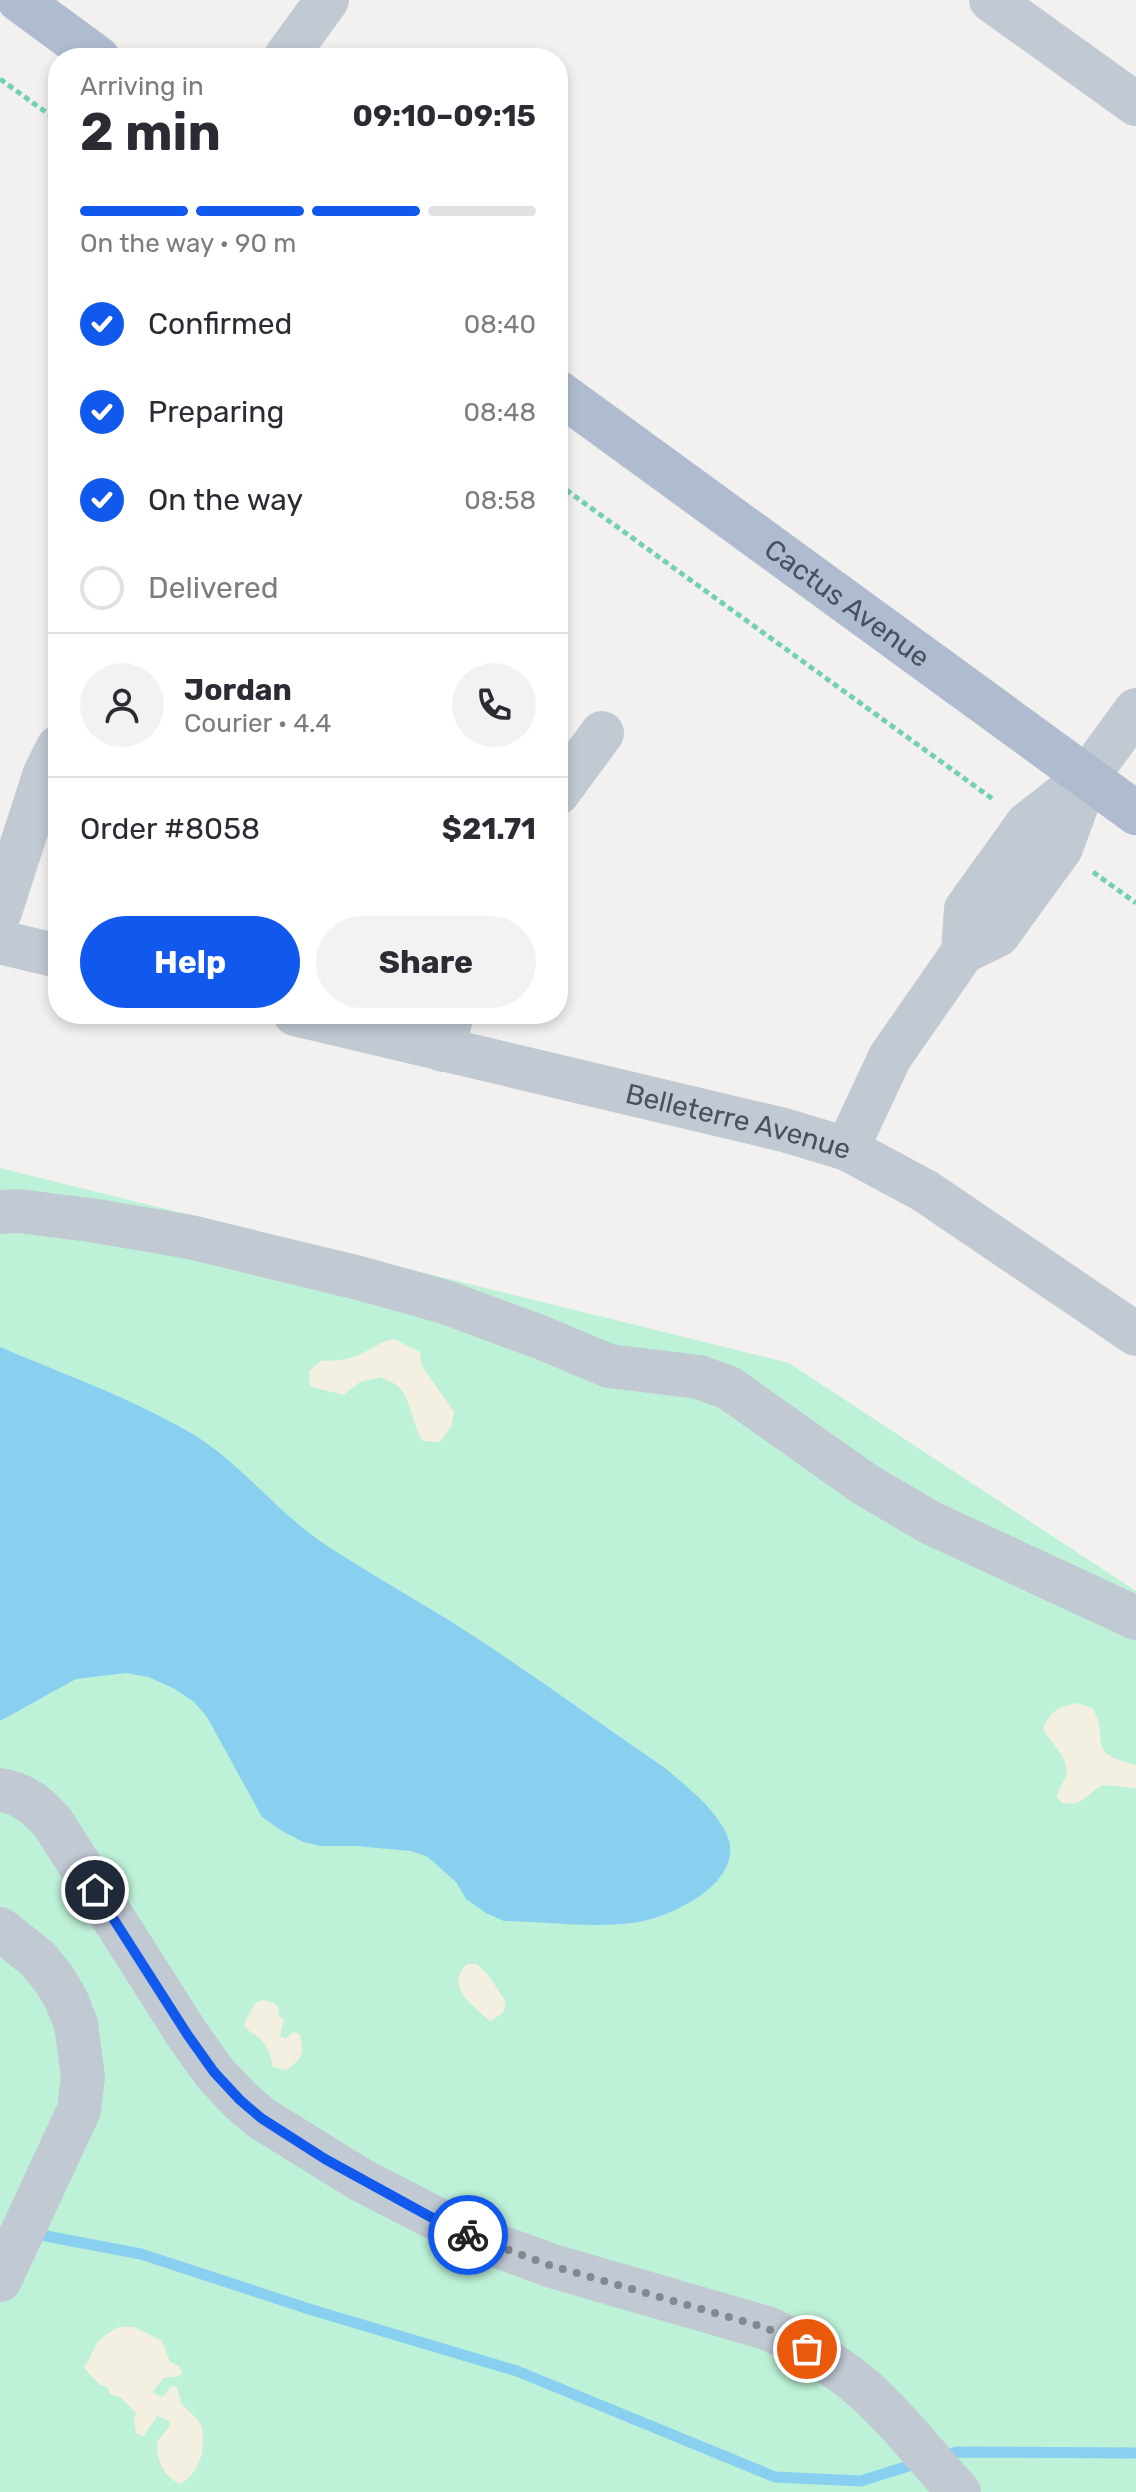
<!DOCTYPE html>
<meta charset="utf-8">
<style>
body{margin:0;font-family:Rubik,sans-serif;background:#f2f2f3;color:#2b2b33;height:100vh;display:flex;flex-direction:column;font-size:30px;white-space:nowrap}
*{box-sizing:border-box;margin:0}
p{font-size:26px;color:#7c7c81}
.icon{flex:none;width:44px;height:44px;fill:none;stroke:currentColor;stroke-width:2;stroke-linecap:round;stroke-linejoin:round}
.map{position:relative;flex:1;overflow:hidden}
.drawer{position:absolute;left:48px;top:48px;width:520px;height:976px;display:flex;flex-direction:column;background:#fff;border-radius:32px;box-shadow:0 4px 12px #0003}
.drawer>*{flex:none}
.pin{position:absolute;display:grid;place-items:center;width:68px;height:68px;color:#fff;margin:-34px;border:4px solid #fff;border-radius:50%;box-shadow:0 2px 8px #0007}
.courier{position:absolute;display:grid;place-items:center;width:80px;height:80px;margin:-40px;border:6px solid #1159ec;border-radius:50%;background:#fff;color:#222;box-shadow:0 2px 10px #0007}
.head em{font-style:normal;font-weight:700}
.head div{display:flex;flex-direction:column-reverse}
.head{display:flex;align-items:center;justify-content:space-between;height:136px;padding:0 32px}
h1{font-size:52px;font-weight:700;line-height:60px}
.bar{display:grid;grid-template-columns:repeat(4,1fr);gap:12px 8px;align-content:center;height:96px;padding:0 32px}
.bar i{height:10px;border-radius:6px;background:#e1e1e2}
.bar .current{background:#1159ec}
.bar p{grid-column:span 4}
.line{display:flex;align-items:center;gap:20px;padding:0 32px;border-top:2px solid #e1e1e2}
.line div{flex:1}
.round{display:grid;place-items:center;flex:none;width:84px;height:84px;border-radius:42px;background:#f2f2f3}
ol{padding:0 32px;list-style:none}
li{display:flex;align-items:center;gap:24px;height:88px}
li p{margin-inline-start:auto}
li .icon{padding:8px;border-radius:50%;background:#1159ec;color:#fff;stroke-width:4}
li:last-child{color:#7c7c81}
li i{width:44px;height:44px;border:4px solid #e1e1e2;border-radius:50%}
.action{display:flex;gap:16px;margin-top:auto;padding:16px 32px}
.action a{flex:1;height:92px;border-radius:48px;background:#1159ec;color:#fff;font-size:32px;font-weight:700;line-height:92px;text-align:center}
.action a+a{background:#f2f2f3;color:#2b2b33}
.map>svg:first-child{display:block}
.green{fill:#bef2d8}
.sand{fill:#f4f0e1}
.water{fill:#89cff0}
.lines{fill:none;stroke-linecap:round;stroke-linejoin:round}
.stream{stroke:#89cff0;stroke-width:11}
.path{stroke:#74d1ae;stroke-width:5;stroke-dasharray:6 4;stroke-linecap:butt}
.minor{stroke:#c1c9d3;stroke-width:44}
.major{stroke:#afbcd0;stroke-width:44}
.done{stroke:#838992;stroke-width:8;stroke-dasharray:0 14.4}
.route{stroke:#1159ec;stroke-width:10}
.labels{text-anchor:middle;dominant-baseline:central;stroke-width:8;stroke-linejoin:round;paint-order:stroke}
.street-label{font-size:28px;fill:#47515f;stroke:#fff}
</style>
<div class="map">
<svg width="1136" height="2492" viewBox="0 0 1136 2492">
<rect width="100%" height="100%" fill="#f3f1f0"/>
<polygon class="green" points="0,1168 789,1363 1136,1591 1136,2492 0,2492"/>
<g class="sand">
<path d="M394 1339 420 1352 422 1366 454 1412 451 1427 440 1442 423 1441C412 1425 411 1399 399 1387 395 1383 386 1380 381 1377L360 1382 343 1395 310 1386 309 1371 321 1361C334 1360 347 1361 359 1355 374 1348 377 1343 394 1339Z"/>
<path d="M1078 1703 1093 1709C1111 1742 1083 1752 1136 1765V1788L1103 1785C1087 1794 1082 1807 1062 1803L1057 1797C1058 1787 1067 1781 1067 1771 1067 1757 1050 1741 1043 1729 1050 1710 1061 1706 1078 1703Z"/>
<path d="M467 1964H477L489 1976 506 2002 503 2013 490 2021C473 2006 444 1986 467 1964Z"/>
<path d="M262 2000 274 2003 278 2007 279 2016 284 2020 280 2036 285 2039 294 2032 299 2034C306 2053 302 2058 287 2070L273 2067C271 2056 267 2044 258 2037 251 2032 248 2032 244 2024L255 2003Z"/>
<path d="M119 2327H134L162 2341 170 2362 179 2366 182 2374 176 2377H165L152 2392 162 2397 171 2387 176 2386C179 2392 179 2399 182 2404 188 2412 200 2418 202 2429 206 2449 200 2473 180 2484 162 2475 157 2461 157 2442L169 2427 170 2421 157 2416 143 2437 136 2433 134 2421 136 2413 120 2397 110 2394 108 2388 100 2385 84 2368C99 2343 91 2343 119 2327Z"/>
</g>
<path class="water" d="M0 1347C63 1374 129 1397 189 1432 238 1460 273 1508 320 1541 370 1575 424 1603 475 1637 539 1679 602 1725 665 1768 687 1787 715 1808 727 1835 747 1882 669 1919 632 1923 591 1928 546 1922 504 1921L486 1913 466 1899 456 1882 428 1857 411 1851 356 1846H320L303 1842 282 1831 262 1817 207 1717 194 1702 175 1689 148 1677 126 1673 76 1679 0 1721Z"/>
<g class="lines">
<g class="stream">
<polyline points="30,2233 141,2254 309,2309 517,2371 775,2477 861,2481 921,2462"/>
<polyline points="941,2456 957,2452 1136,2453"/>
</g>
<g class="path">
<polyline points="0,79 58,121"/>
<polyline points="558,484 994,800"/>
<polyline points="1093,872 1136,903"/>
</g>
<g class="minor">
<polyline points="991,0 1136,104"/>
<polyline points="285,58 327,0"/>
<polyline points="558,793 602,733"/>
<polyline points="0,912 45,773 58,747"/>
<polyline points="0,942 58,956"/>
<polyline points="963,952 998,935 1016,910 1061,848 1087,777 1136,710"/>
<polyline points="963,952 966,909 1027,824 1087,777"/>
<path id="s1" d="M295 1014 784 1130 847 1149 925 1191 1136 1334"/>
<polyline points="443,1050 452,1014"/>
<polyline points="847,1149 890,1057 963,952"/>
<polyline points="0,1212 18,1211 90,1220 190,1237 359,1278 445,1302 540,1337 609,1366 699,1377 729,1388 866,1485 931,1523 1136,1618"/>
<path d="M0 1790C23 1793 38 1806 53 1823L187 2034 214 2072 240 2100 261 2118 361 2180 470 2236 552 2266 767 2328C803 2345 836 2365 866 2391 900 2421 928 2459 959 2492"/>
<polyline points="0,1929 38,1959 54,1979 66,1999 76,2024 83,2077 79,2110 0,2280"/>
</g>
<g class="major">
<polyline points="19,0 98,58"/>
<path id="s2" d="M558 392 1136 813"/>
</g>
</g>
<g class="lines">
<polyline class="done" points="468,2235 552,2266 767,2328 807,2349"/>
<polyline class="route" points="95,1890 187,2034 214,2072 240,2100 261,2118 325,2159 438,2221 468,2235"/>
</g>
<g class="labels">
<g class="street-label">
<text stroke="none"><textPath href="#s2" startOffset="358">Cactus Avenue</textPath></text>
<text stroke="none"><textPath href="#s1" startOffset="456">Belleterre Avenue</textPath></text>
</g>
</g>
</svg>
<div class="pin" style="left:807px;top:2349px;background:#ea580c"><svg class="icon" aria-label="bag" viewBox="0 0 24 24"><path d="M5 8h14l-1 12H6zM9 8a3 3 0 0 1 6 0"/></svg></div>
<div class="pin" style="left:95px;top:1890px;background:#1f2937"><svg class="icon" aria-label="home" viewBox="0 0 24 24"><path d="M3 11l9-7 9 7M6 9v11h12V9"/></svg></div>
<div class="courier" style="left:468px;top:2235px"><svg class="icon" aria-label="bike" viewBox="0 0 24 24"><circle cx="6" cy="16" r="4"/><circle cx="18" cy="16" r="4"/><path d="M6 16l4-8h5l3 8M10 8l3 8H6M13 5h3"/></svg></div>
<section class="drawer">
<div class="head"><div><h1>2 min</h1><p>Arriving in</p></div><em>09:10–09:15</em></div>
<div class="bar"><i class="current"></i><i class="current"></i><i class="current"></i><i></i><p>On the way · 90 m</p></div>
<ol>
<li><svg class="icon" aria-label="check" viewBox="0 0 24 24"><path d="M5 12l5 5 9-10"/></svg>Confirmed<p>08:40</p></li>
<li><svg class="icon" aria-label="check" viewBox="0 0 24 24"><path d="M5 12l5 5 9-10"/></svg>Preparing<p>08:48</p></li>
<li><svg class="icon" aria-label="check" viewBox="0 0 24 24"><path d="M5 12l5 5 9-10"/></svg>On the way<p>08:58</p></li>
<li><i></i>Delivered</li>
</ol>
<div class="line" style="height:144px"><a class="round"><svg class="icon" aria-label="person" viewBox="0 0 24 24"><circle cx="12" cy="8" r="4"/><path d="M4 21q1-7 8-7t8 7"/></svg></a><div><b>Jordan</b><p>Courier · 4.4</p></div><a class="round"><svg class="icon" aria-label="phone" viewBox="0 0 24 24"><path d="M5 4h4l2 5-3 2q2 4 5 5l2-3 5 2v4C11 20 4 13 5 4z"/></svg></a></div>
<div class="line" style="height:104px"><div>Order #8058</div><b>$21.71</b></div>
<div class="action"><a>Help</a><a>Share</a></div>
</section>
</div>
